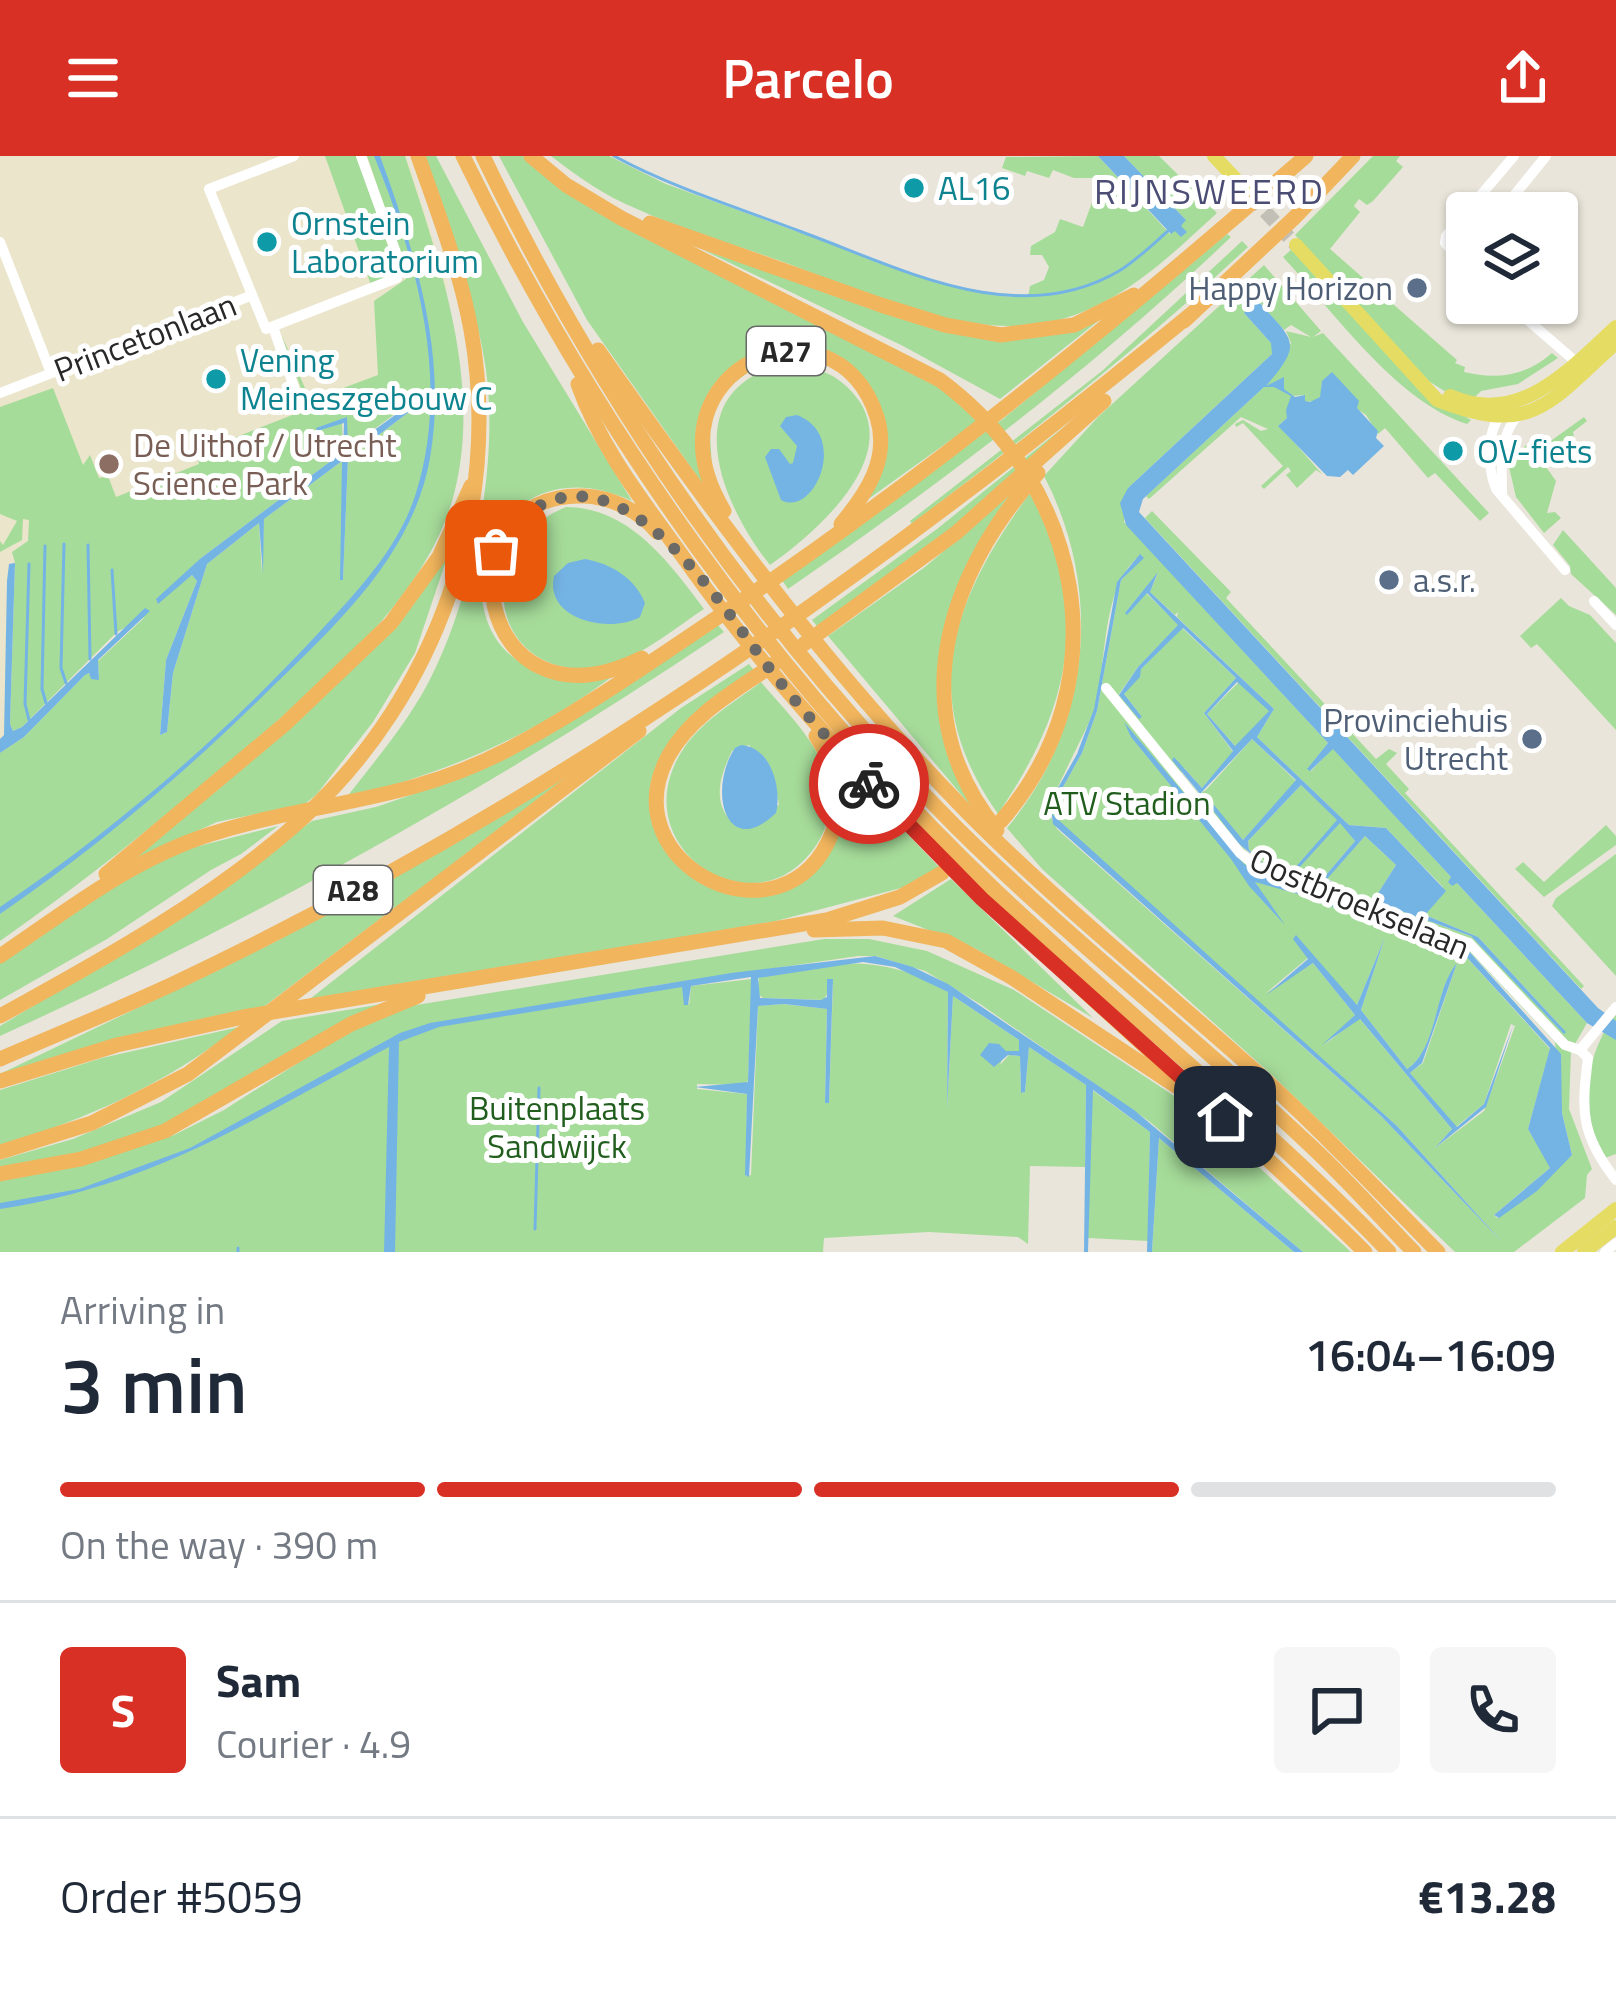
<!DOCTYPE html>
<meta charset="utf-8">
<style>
body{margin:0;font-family:"Titillium Web",sans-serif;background:#f6f6f7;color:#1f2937;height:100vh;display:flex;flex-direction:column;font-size:45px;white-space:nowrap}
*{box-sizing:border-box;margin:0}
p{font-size:39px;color:#747a83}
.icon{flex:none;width:66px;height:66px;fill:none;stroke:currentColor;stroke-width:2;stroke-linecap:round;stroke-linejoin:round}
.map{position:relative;height:1096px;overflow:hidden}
.details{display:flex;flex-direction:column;background:#fff;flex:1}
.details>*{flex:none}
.fabs{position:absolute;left:1446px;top:36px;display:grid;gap:24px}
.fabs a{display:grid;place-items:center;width:132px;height:132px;border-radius:12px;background:#fff;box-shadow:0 3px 9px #0004;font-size:60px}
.pin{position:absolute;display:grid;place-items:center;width:102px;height:102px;color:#fff;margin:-51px;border-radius:24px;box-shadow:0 6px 18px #0006}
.courier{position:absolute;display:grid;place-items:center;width:120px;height:120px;margin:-60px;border:9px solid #d93025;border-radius:50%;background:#fff;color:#222;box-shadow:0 3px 15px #0007}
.headline em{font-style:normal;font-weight:600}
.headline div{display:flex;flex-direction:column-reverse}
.headline{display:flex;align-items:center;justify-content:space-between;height:204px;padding:0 60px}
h1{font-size:78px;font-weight:600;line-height:90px}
.bar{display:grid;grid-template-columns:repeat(4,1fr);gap:18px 12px;align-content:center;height:144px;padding:0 60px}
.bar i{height:15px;border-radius:9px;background:#e0e1e3}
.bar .selected{background:#d93025}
.bar p{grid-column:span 4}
.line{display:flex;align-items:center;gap:30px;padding:0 60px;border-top:3px solid #e0e1e3}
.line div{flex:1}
.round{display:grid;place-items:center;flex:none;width:126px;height:126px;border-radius:12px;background:#f6f6f7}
header{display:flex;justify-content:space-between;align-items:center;height:156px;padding:0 60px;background:#d93025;color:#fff;font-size:54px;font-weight:600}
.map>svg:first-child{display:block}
.education{fill:#eae5cb}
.green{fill:#a6dc9a;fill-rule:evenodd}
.water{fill:#74b4e4;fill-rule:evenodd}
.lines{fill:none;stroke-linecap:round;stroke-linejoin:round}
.stream{stroke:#74b4e4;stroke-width:3}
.major-tunnel{stroke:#c2bfb6;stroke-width:14;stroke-dasharray:14 7;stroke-linecap:butt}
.minor{stroke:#fff;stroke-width:10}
.major{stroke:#e5dc64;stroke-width:14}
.highway{stroke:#f1b55d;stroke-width:15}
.done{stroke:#6c6a66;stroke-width:12;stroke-dasharray:0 21.6}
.route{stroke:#d93025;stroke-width:15}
.culture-dot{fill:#0f9aa8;stroke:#fff;stroke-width:4.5}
.service-dot{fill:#5c6f8a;stroke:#fff;stroke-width:4.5}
.education-dot{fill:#8d6e63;stroke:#fff;stroke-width:4.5}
.labels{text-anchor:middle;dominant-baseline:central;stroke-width:10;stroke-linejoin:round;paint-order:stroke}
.shield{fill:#fff;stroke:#686868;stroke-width:3}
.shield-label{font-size:30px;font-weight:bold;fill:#282828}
.culture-label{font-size:33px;fill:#0d838f;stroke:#fff;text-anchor:start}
.service-label{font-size:33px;fill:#4e5e75;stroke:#fff;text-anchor:end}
.street-label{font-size:33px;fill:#282828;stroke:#fff}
.education-label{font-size:33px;fill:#785e54;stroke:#fff;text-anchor:start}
.park-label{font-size:33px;fill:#215e1e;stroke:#fff}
.neighbourhood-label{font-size:36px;letter-spacing:3px;fill:#4c4d75;stroke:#fff}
</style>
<header><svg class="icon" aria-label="menu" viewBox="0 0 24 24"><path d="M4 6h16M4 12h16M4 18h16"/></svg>Parcelo<svg class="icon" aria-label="share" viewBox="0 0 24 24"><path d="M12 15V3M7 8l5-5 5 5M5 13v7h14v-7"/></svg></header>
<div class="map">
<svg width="1616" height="1096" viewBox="0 0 1616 1096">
<rect width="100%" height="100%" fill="#e9e5da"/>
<polygon class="education" points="0,0 407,0 448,128 417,227 19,389 7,736 0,742"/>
<g class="green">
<polygon points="325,0 357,0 393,104 394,118 371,129"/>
<path d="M367 0H405C439 104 483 227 454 338 425 448 313 535 229 606 155 669 80 729 0 785V597L24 581 85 519 88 517 99 524 98 505 145 461 117 476 22 571 13 575 10 568 15 407 12 396 28 385 29 364 23 363 22 384 0 396V385L3 389 17 365 0 358V251L53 232 83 309 90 299 99 322 108 320 116 341 199 308 196 297 305 254V243L281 178 309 241 314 243 378 219 374 145 406 123V114ZM410 247 417 250 348 302 343 424 342 305 264 363 262 418 259 367 207 408 173 517 167 576 160 579 166 504 197 425 192 419 180 428 201 402 343 296 342 265 318 275 347 261V293Z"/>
<path d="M425 0H436L523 166 632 345C464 267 409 552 613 520 532 581 445 617 346 642 374 606 404 571 426 531 473 444 502 299 484 202 472 133 446 66 425 0Z"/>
<polygon points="499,0 523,0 547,22 929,224 980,263 867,344 885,293 849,211 778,194 708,246 714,344 587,164"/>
<path d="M551 0H609L666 28 936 126 999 140 1028 141 1030 130 1044 124 1049 111 1042 99H1030L1031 90 1055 76 1060 63 1083 71 1101 22H1074L1053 14 1049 22 1027 15 1025 20 1002 12 1006 1 1098 0 1170 78 1185 63 1124 0H1159L1217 57C1168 102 1117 152 1050 166 963 185 856 132 775 103 729 87 681 73 637 53 605 40 578 21 551 0Z"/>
<path d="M1373 0H1400L1396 5 1403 11 1373 45 1367 49 1359 43 1354 50 1360 56 1330 93 1457 204 1455 207 1465 211 1464 216C1497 224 1526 220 1552 197L1558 202 1518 228 1481 235 1475 241 1446 236 1427 224 1295 79Z"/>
<path d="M1227 78 1231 81C1095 211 943 326 788 433L782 424 1003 263Z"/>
<path d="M1242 85 1248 91C1142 190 1028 279 912 368L910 365 1102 215Z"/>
<path d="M1293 92 1418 233 1471 264 1467 268C1397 246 1333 155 1283 101Z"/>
<polygon points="703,94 953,173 1003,182 1107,158 1000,243 903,190"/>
<path d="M1264 109 1321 175 1313 181 1323 177 1489 357 1480 365 1435 317 1428 322 1385 272 1378 278 1366 259 1321 229V240L1316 245 1305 246V239L1292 240 1287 262 1279 269 1322 318 1316 314 1297 332 1286 319 1291 315 1288 311 1264 333 1261 330 1283 310 1243 267 1236 271 1235 268 1243 264 1261 275 1268 273 1241 261 1149 343 1146 340 1265 230 1291 187 1286 175 1311 181 1291 169 1284 174 1258 145 1244 157 1272 188V198L1128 332 1124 366 1328 587 1308 612 1311 615 1333 592 1452 722 1448 726 1457 727 1587 867 1575 888 1570 887 1467 789 1571 895 1569 953 1592 1013 1587 1019 1585 1042 1514 1096H1455L1272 919 1042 713 1007 672C1091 572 1104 435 1044 320L1098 261ZM1141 399 1143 402 1121 424 1097 555 1082 597 1053 649V659L1119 723 1397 970 1503 1087 1381 960 1057 673C1055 667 1050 662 1049 656 1047 647 1088 573 1094 554 1108 507 1100 429 1141 399ZM1158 417 1150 436 1175 459 1178 456 1177 461 1274 553 1257 581 1349 669 1386 672 1443 731 1425 759 1478 781 1566 876 1471 780 1373 745 1396 709 1365 680 1327 722 1359 741 1306 719H1326L1355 685 1340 666 1293 714 1338 664 1301 629 1248 685 1249 694 1266 706 1250 700 1207 646 1243 684 1296 625 1252 583 1206 634 1199 638 1181 616 1184 612 1202 632 1233 596 1204 557 1236 522 1182 472 1141 513 1124 538 1141 560 1119 538 1138 511 1179 469 1146 437 1125 457ZM1368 763 1440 780 1466 792 1555 886 1562 957 1572 999 1497 1062 1494 1059 1551 1011 1528 973 1550 893 1461 795ZM1385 781 1361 854 1407 913C1438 893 1434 835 1457 807L1423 907 1410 917 1456 971 1484 948 1511 868 1515 870 1484 955 1435 992 1452 973 1359 862 1324 889 1355 859 1313 807 1266 837 1309 801 1357 849Z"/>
<path d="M784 208C812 211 832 214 852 236 908 297 817 376 770 409 721 348 674 235 784 208Z"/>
<polygon points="1584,261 1587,265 1573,276 1574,281 1561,285 1568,302 1587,298 1588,292 1589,298 1583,300 1584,306 1570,310 1550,287 1534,294 1556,325 1547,357 1555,356 1561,362 1544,377 1516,341 1509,311 1525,290 1552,284"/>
<polygon points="1065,270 988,345 820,474 812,464 937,373"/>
<path d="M1018 332C985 387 940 443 940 510 940 542 965 613 974 647L970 649 828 480 925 411Z"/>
<path d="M1030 337C1092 458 1071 550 998 658 915 540 952 444 1030 337Z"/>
<path d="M566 351C629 351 669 406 704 453 672 474 628 512 588 513 487 516 472 389 566 351Z"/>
<polygon points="1152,355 1231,436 1226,442 1376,603 1389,593 1397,597 1386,608 1409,633 1405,637 1584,830 1581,833 1145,362"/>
<polygon points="1563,374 1616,432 1616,459 1571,418 1570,410 1553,389"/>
<polygon points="454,381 415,497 373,566 317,638 305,648 217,666 128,706 385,478"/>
<polygon points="1561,442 1569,450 1590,459 1616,487 1616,574 1537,488 1531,492 1520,480"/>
<path d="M717 468 724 476C494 631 252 765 0 880V870L177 763 312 665 376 651 469 619Z"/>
<path d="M749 508 756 517C722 544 656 584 650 631 649 647 656 661 662 675 681 726 703 730 753 740L826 698 836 604 941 713 916 728 776 765 306 846 681 552Z"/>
<path d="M761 526C782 551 809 577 822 607 833 633 832 665 817 688 756 782 618 690 684 592 703 564 735 546 761 526ZM749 589 773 619 779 649 730 664C712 643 721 618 732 595Z"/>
<polygon points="1239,526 1270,555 1236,591 1207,558"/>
<polygon points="584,609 262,852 2,917 275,786"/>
<polygon points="1606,669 1616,680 1616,689 1544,741 1515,713 1523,706 1544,726"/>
<polygon points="278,670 241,698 211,714 107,783 0,844 0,803 116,727 187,693"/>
<polygon points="1616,698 1616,820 1552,750 1556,742"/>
<polygon points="951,723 1093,862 976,793 893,760"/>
<path d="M824 783H869L927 795 1014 834 1200 957 1351 1096H1303L1150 966 980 848 925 815 876 800H858L652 830 683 831 689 849 691 830 752 823 748 925 743 929 697 928V933L747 938 746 1020 751 1019 758 850 783 848 827 853 825 947H829L833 829 827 823V838L824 844 763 842 757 837 759 821C823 804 890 797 948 836L947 953 953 840 1019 884V895H1005L1000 909 1009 899 1020 900 1021 937 1025 936 1029 891 1086 929 1085 1011 1030 1010 1028 1088 1018 1081 929 1076 824 1082 823 1096H0V1025L80 1010 174 979 224 954 348 875 410 850Z"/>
<polygon points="388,847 217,945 129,985 0,1014 0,1004 73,983 161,946 282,865"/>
<path d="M1616 857V998L1605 1002C1578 954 1584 901 1616 857Z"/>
<path d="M239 871C165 928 89 962 0 990V934L102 902Z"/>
<polygon points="1092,934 1150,976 1148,1085 1088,1082"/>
<polygon points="1159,982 1294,1096 1152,1096"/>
</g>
<g class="water">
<path d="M374 0H380C415 96 448 199 430 302 413 400 334 471 266 537 183 619 96 692 0 758V751C113 675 218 584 311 485 352 441 398 395 416 337 451 226 417 104 374 0Z"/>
<polygon points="1098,0 1124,0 1186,64 1181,70 1187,76 1181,81 1175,75 1171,78"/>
<path d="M1247 141 1253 148 1257 144C1294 185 1304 186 1266 230L1284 221V233L1295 241 1305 239V245L1310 246 1320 241 1322 225 1332 216 1359 245 1357 252 1378 275 1376 282 1384 290 1353 319 1348 314 1340 321 1327 320 1278 270 1287 262 1286 254 1291 240 1274 231H1264L1143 343 1139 356 1598 852 1616 865V884L1587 867 1457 727 1452 730 1448 726 1451 721 1333 593 1310 615 1307 613 1328 587 1126 369 1120 347 1128 332 1272 198 1271 187 1244 157 1247 153 1241 146Z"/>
<polygon points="416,244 417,250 348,302 343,424 340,424 342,305 264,363 263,418 259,367 207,408 173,517 167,576 160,579 166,504 197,425 192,419 158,448 156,443 201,402 343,296 344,267 317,275 316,272 347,261 348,293"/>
<path d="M797 259C850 279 814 362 781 344L765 301 771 293H779L790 308 793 307 797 290 780 270 786 261Z"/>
<polygon points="1140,398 1144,402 1121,424 1097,555 1082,597 1053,649 1053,659 1397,970 1503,1087 1381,960 1053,668 1050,646 1077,598 1094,553 1117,426"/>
<path d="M585 403C611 408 634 421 645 447L640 461C610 478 544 464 554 420L568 407Z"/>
<polygon points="15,407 10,568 13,575 22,571 145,452 150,455 98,504 99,524 91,523 89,517 85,519 24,581 0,597 0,583 4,579 7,425 9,408"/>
<path d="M1158 416 1150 436 1274 553 1257 581 1349 669 1386 672 1446 735 1425 759 1478 781 1566 876 1564 878 1471 780 1373 745 1396 709 1365 680 1327 723 1359 741 1305 721 1326 719 1355 685 1340 667 1296 715 1297 719 1277 713 1278 709 1293 714 1337 664 1301 629 1248 685 1249 694 1265 709 1239 688 1206 645 1209 643 1243 684 1296 624 1252 583 1200 638 1172 604 1174 601 1202 632 1233 595 1204 557 1236 522 1183 472 1141 513 1140 521 1124 538 1142 561 1139 563 1119 539 1138 511 1178 469 1147 437 1127 459 1125 457ZM1237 526 1269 555 1235 590 1207 558Z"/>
<polygon points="1124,566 1243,707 1256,717 1302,733 1301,739 1255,726 1285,769 1249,730 1231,703 1131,581"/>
<path d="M741 589C771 591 782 632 776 657 726 705 707 634 735 592Z"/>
<polygon points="1313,736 1466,792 1561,898 1562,957 1572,999 1537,1035 1499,1062 1494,1059 1550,1012 1528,973 1550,892 1461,795 1318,746 1311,743"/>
<path d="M1296 779 1357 849 1385 781 1361 854 1407 913C1438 893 1434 833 1457 807L1422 907 1410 917 1457 971 1484 948 1514 867 1486 951 1435 992 1452 973 1360 863 1322 889 1355 859 1313 807 1266 839 1308 803 1293 783Z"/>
<path d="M875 800 913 811 948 828 1134 954 1303 1096H1294L1159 982 1152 1096H1147L1150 976 1093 934 1088 1096H1084L1086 929 1029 891 1025 936 1021 937 1020 900 1008 899 994 911 980 899 989 887 999 888 1006 895H1019V884L953 840 947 953 948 836 895 811 863 806 758 822 760 842 821 844 827 841V823H833L829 947H825L827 853 784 848 758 850 749 1021 745 1019 747 938 695 931 748 926 751 821 691 830 688 849H684L682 831 439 871 399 886 395 1096H384L389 891C254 962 155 1029 0 1053V1047L79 1033 190 992 400 877 430 867 731 817Z"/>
</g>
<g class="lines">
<g class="stream">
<path d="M614 0C673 32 739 52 802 76 900 112 1017 175 1119 115 1137 104 1153 88 1169 74"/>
<polyline points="64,388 61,512 66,527"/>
<polyline points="88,389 90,503"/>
<polyline points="45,390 42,533 46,547"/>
<polyline points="29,408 25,548 29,564"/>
<polyline points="112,414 116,478"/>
<polyline points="535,1073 539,932"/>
<polyline points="238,1096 238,1092"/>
</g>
<polyline class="major-tunnel" points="1251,40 1296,89"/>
<g class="minor">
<polyline points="294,0 209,33 266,173 397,122 398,102 361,0"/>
<polyline points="1500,57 1546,0"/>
<polyline points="0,86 51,217"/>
<polyline points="1467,95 1460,103 1445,87 1446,80 1514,0"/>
<polyline points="1508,147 1583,212"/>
<polyline points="273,171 301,251"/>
<polyline points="0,237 250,140"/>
<path d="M1502 257C1486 276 1487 310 1496 333L1565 414"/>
<path d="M1502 338C1502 308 1498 284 1517 260"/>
<polyline points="1594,445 1616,469"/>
<polyline points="1106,532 1240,697 1256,710 1469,787 1565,889 1580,894"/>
<path d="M1580 894 1588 902C1581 956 1581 979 1616 1024"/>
<polyline points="1580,894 1616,851"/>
<polyline points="1605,1096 1616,1087"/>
</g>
<g class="major">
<polyline points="1214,0 1244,32"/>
<path d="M1296 89 1437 244C1534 282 1549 246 1616 187"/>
<path d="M1450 240C1519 271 1569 214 1616 171"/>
<polyline points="1562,1096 1616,1053"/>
<polyline points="1584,1096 1616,1071"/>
</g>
<g class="highway">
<path d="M463 0C596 273 774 523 994 733 1124 856 1265 967 1389 1096"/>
<path d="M483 0C601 247 763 477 956 671 1070 784 1197 882 1313 992 1348 1025 1380 1061 1414 1096"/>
<path d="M531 0 566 29 621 62 940 224C1082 329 1123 525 1001 665"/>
<polyline points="650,67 881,149 945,169 1001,179 1074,169 1134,139"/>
<polyline points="1184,165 1295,61 1353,0"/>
<path d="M598 194C711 355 828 514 966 655 1062 752 1170 838 1271 929 1329 982 1383 1040 1438 1096"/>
<path d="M578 228C601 294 646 349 686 405 875 672 1134 869 1365 1096"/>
<path d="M724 355C638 212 835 130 877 261 890 303 867 337 841 368"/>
<polyline points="804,488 956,377 1104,245"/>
<path d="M642 502C472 586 438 334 584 340 611 341 640 355 657 376"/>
<path d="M774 508C737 534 692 558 669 599 608 710 785 796 832 677 845 644 834 608 816 580"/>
<path d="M997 674C902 557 946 418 1038 317"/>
<polyline points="106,718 285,568 391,467 439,401 471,330"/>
<polyline points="814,774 883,772 946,785 1011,821 1188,938"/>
<path d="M0 800C68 754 132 703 211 678 315 645 406 647 507 594 581 555 651 506 721 459 928 320 1119 163 1306 0"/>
<path d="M0 860C104 803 216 741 304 661 437 539 503 352 471 174 460 114 438 57 418 0"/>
<path d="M0 903C58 878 117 854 175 827 543 653 877 416 1190 159"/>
<polyline points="0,925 117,889 243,861 827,764 900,741 942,717"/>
<polyline points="0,996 92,967 188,918 639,575"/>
<polyline points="0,1018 81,1003 165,975 351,868 418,840"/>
</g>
</g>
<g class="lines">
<path class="done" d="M496 395C508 373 524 355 548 346 639 310 725 456 773 517 803 556 837 592 869 628"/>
<polyline class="route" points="869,628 982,743 1225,961"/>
</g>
<g class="culture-dot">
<circle cx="914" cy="32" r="12"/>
<circle cx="267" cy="86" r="12"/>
<circle cx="216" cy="223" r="12"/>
<circle cx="1453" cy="295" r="12"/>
</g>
<g class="service-dot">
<circle cx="1417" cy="132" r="12"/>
<circle cx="1389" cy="424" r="12"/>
<circle cx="1532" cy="583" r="12"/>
</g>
<circle class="education-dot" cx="109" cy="308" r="12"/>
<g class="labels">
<g class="shield">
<rect x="747" y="171" width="78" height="48" rx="9"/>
<rect x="314" y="710" width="78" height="48" rx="9"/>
</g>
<g class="shield-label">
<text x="786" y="195">A27</text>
<text x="353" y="734">A28</text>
</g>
<g class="culture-label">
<text x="938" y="32">AL16</text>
<text x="291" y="67">Ornstein<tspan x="291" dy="38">Laboratorium</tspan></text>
<text x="240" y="204">Vening<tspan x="240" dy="38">Meineszgebouw C</tspan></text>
<text x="1477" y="295">OV-fiets</text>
</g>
<g class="service-label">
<text x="1393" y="132">Happy Horizon</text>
<text x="1413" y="424" text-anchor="start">a.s.r.</text>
<text x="1508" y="564">Provinciehuis<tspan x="1508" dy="38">Utrecht</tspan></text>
</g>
<g class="street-label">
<text transform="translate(145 181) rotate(-21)">Princetonlaan</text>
<text transform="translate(1360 747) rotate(23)">Oostbroekselaan</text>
</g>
<g class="education-label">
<text x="133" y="289">De Uithof / Utrecht<tspan x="133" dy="38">Science Park</tspan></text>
</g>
<g class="park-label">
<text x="1127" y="647">ATV Stadion</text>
<text x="557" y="952">Buitenplaats<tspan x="557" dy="38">Sandwijck</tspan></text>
</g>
<g class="neighbourhood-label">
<text x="1210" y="34">RIJNSWEERD</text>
</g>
</g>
</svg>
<div class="fabs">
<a><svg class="icon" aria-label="layers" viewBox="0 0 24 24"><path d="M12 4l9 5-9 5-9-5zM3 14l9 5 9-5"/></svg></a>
</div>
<div class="pin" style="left:496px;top:395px;background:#ea580c"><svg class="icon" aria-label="bag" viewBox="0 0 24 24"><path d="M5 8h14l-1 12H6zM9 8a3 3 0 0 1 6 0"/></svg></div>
<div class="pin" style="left:1225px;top:961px;background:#1f2937"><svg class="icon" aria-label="home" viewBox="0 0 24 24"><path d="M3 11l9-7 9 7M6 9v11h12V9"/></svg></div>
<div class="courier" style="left:869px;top:628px"><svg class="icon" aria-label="bike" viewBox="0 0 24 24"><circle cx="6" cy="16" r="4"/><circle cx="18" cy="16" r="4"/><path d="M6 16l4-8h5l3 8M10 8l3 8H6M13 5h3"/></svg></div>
</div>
<section class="details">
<div class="headline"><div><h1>3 min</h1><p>Arriving in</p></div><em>16:04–16:09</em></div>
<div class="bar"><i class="selected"></i><i class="selected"></i><i class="selected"></i><i></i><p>On the way · 390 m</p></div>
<div class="line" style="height:216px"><b class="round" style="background:#d93025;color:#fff">S</b><div><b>Sam</b><p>Courier · 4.9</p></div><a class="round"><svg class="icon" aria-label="chat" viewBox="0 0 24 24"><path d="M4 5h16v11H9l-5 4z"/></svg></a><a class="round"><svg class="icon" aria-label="phone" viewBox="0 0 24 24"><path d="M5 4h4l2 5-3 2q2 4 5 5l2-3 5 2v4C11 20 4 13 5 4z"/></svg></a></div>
<div class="line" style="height:156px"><div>Order #5059</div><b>€13.28</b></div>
</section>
